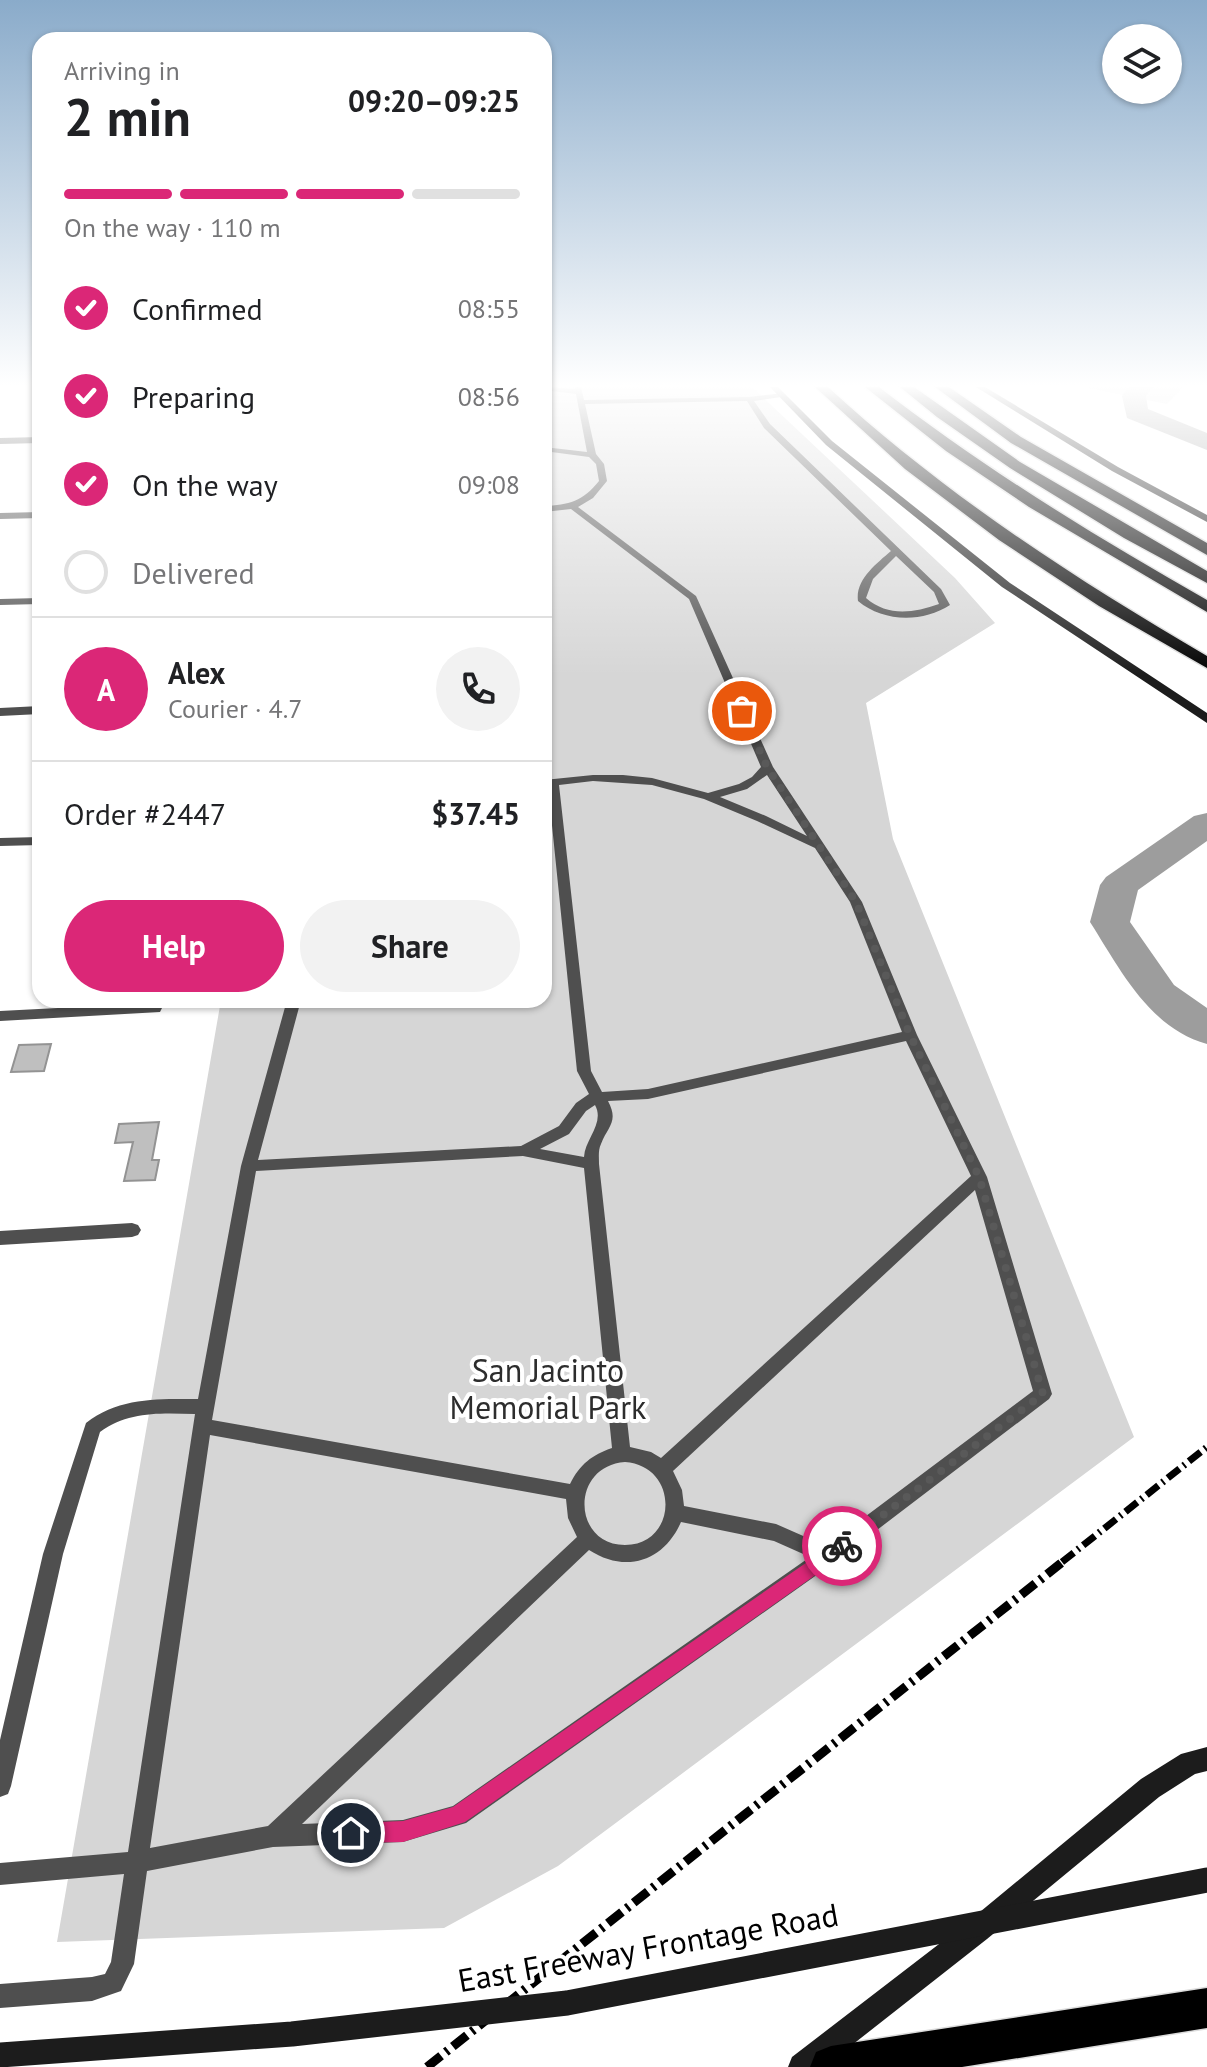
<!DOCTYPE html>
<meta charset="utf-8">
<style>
body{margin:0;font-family:"PT Sans",sans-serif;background:#f2f2f2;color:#202124;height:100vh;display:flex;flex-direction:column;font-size:30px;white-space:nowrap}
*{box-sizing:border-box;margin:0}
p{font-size:26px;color:#757577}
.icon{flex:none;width:44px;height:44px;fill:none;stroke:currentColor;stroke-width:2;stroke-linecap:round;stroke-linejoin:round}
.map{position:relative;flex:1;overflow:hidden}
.sheet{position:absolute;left:32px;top:32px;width:520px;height:976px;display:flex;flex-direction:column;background:#fff;border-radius:24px;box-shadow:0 2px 6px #0004}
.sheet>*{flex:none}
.controls{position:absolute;left:1102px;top:24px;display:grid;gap:16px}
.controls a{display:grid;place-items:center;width:80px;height:80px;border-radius:50%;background:#fff;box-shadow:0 2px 6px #0004;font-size:40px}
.pin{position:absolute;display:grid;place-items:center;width:68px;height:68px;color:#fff;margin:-34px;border:4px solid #fff;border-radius:50%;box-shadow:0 2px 8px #0007}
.courier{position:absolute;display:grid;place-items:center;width:80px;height:80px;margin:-40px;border:6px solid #db2777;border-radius:50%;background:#fff;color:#222;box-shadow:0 2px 10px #0007}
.head em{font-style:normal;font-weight:800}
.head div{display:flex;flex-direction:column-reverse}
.head{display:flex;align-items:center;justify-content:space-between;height:136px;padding:0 32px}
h1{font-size:52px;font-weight:800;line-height:60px}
.bar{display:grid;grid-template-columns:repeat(4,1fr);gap:12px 8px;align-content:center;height:96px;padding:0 32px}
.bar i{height:10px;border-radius:6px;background:#e0e0e0}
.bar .on{background:#db2777}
.bar p{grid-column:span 4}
.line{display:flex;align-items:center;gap:20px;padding:0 32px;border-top:2px solid #e0e0e0}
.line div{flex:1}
.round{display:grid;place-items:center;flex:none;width:84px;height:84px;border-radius:42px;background:#f2f2f2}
ol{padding:0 32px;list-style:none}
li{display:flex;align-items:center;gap:24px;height:88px}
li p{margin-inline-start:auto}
li .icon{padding:8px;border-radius:50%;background:#db2777;color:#fff;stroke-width:4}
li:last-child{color:#757577}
li i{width:44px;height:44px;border:4px solid #e0e0e0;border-radius:50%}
.action{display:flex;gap:16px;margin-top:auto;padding:16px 32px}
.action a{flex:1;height:92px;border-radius:48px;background:#db2777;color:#fff;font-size:32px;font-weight:800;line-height:92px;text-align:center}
.action a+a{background:#f2f2f2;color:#202124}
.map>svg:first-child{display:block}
.green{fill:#d6d6d6}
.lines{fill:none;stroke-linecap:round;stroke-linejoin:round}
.river{fill:#9d9d9d;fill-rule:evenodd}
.building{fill:#bfbfbf;stroke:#939393;stroke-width:2}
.highway-casing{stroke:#dbdbdb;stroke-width:3}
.lane{fill:#4f4f4f;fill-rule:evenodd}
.street{fill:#4f4f4f;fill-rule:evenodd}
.secondary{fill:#1c1c1c;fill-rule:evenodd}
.highway{fill:#000;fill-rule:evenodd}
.rail-far1{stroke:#000;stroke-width:7;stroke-dasharray:15 5 2 5;stroke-linecap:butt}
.rail{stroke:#000;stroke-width:9;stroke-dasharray:18 6 3 6;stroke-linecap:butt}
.secondary-bridge{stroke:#1c1c1c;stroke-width:25}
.route{fill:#db2777}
.done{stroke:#595959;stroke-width:8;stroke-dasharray:0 14.4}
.labels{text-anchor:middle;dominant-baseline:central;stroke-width:8;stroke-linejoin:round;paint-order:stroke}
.near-park-label{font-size:32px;fill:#2d2d2d;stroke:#fff}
.near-street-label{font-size:32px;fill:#000;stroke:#fff}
</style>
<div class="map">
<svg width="1207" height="2067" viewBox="0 0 1207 2067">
<rect width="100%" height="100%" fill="#fff"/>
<g class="green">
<polygon points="544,387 752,387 955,578 995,623 866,703 893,839 1134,1437 558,1866 444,1928 57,1942 221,1000 544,1000"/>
<polygon points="1084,387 1183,387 1167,404"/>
</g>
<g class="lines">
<g class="river">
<polygon points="1129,387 1153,387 1146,396 1148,409 1207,433 1207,450 1127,418 1122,396"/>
<path d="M1207 813V841L1138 890 1130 922 1174 985 1207 1008V1044C1149 1028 1120 969 1090 922L1100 885 1106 877 1194 816Z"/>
</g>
</g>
<g class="building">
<polygon points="51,1044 44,1071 11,1072 19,1045"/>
<polygon points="159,1122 152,1160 159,1160 155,1180 124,1181 133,1142 115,1143 119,1124"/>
</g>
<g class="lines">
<defs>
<g id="highway">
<path d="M815 387H828C943 493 1072 577 1207 656V668L1099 606 999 540 905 469Z"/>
<path d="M865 387H879C982 467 1093 535 1207 600V612L1029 507 946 451Z"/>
<polygon points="900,387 914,387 1020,462 1207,571 1207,583 1124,538 1010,468 937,417"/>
<polygon points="935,387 949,387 1021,437 1207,543 1207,555 1011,443"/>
<polygon points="1207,1988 1207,2028 962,2067 810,2067 816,2052 831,2046"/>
</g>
</defs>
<use href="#highway" class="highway-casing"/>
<path class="lane" d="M544 387 575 389V387H581L584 400 749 397 784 393V397H781L754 401 770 424 941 589 950 605C922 623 883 622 858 601 855 580 876 564 891 551L764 428 747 401 585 404 596 454 604 464 607 481 593 498 578 507 696 596 773 767 862 902 917 1035 987 1177 1052 1394 1049 1399 835 1562 466 1823 403 1842 273 1847 147 1871 134 1964 121 1991 92 2001 0 2008V1984L92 1977 105 1974 111 1962 124 1874 0 1885V1863L128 1852 195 1414C161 1413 128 1411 100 1432L63 1554 11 1786 8 1794 0 1797V1740L43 1554 86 1423C119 1397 158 1399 198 1399L241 1166 287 1000H301L258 1160 521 1146 559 1126 576 1103 589 1094 577 1071 548 786H544V780L593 775H623L652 778 708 793 739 784 752 777 761 767 689 599 571 509 544 512V506C569 505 583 501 599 481L596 464 589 457 544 451V447L587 452 576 394 544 390ZM896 556 934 592 939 604C913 613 888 617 866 598L873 579ZM767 775 807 836 766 816 720 797 747 789ZM593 781 652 785 704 799 757 821 815 848 850 902 902 1032 648 1089 602 1092 591 1071 559 785ZM906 1041 971 1176 661 1458 651 1452 630 1447 599 1164C599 1158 598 1150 601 1144 608 1126 619 1122 608 1101L648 1099ZM595 1105C605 1123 585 1139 584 1157L540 1149 569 1134 586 1111ZM523 1156 584 1168 612 1448C592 1455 580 1464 570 1484L212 1420 256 1171ZM975 1190 1033 1391 826 1546 776 1524 684 1506 682 1490 673 1471ZM210 1435 566 1499 568 1518 577 1537 268 1826 150 1848ZM625 1462C680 1466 678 1545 625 1545 572 1545 570 1466 625 1462ZM681 1522 774 1541 810 1557 453 1806 403 1820 302 1824 589 1550C626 1574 664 1561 681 1522Z"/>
<g class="street">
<polygon points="40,437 40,443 0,444 0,438"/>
<polygon points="40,512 40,518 0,519 0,513"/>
<polygon points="40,598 40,604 0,605 0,599"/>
<polygon points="40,706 40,714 0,716 0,708"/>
<polygon points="40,837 40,845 0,846 0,838"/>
<polygon points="154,1003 160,1004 162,1008 160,1012 0,1021 0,1011"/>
<polygon points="132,1223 138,1225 141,1230 138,1235 132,1237 0,1245 0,1231"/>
</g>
<g class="secondary">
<polygon points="770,387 778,387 832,441 1010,583 1207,713 1207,723 1002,587 826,445"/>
<polygon points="976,387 985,387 1118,467 1207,515 1207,522 1112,471"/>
<polygon points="1207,1747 1207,1771 1195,1774 1159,1797 987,1939 824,2067 788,2067 792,2057 969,1921 1141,1779 1181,1754"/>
</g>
<use href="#highway" class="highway"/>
<polyline class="rail-far1" points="1062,1562 1207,1447"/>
<polyline class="rail" points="427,2067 1065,1560"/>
<polyline class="secondary-bridge" points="0,2055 292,2034 567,2003 1207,1880"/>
</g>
<linearGradient id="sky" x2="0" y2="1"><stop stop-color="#8aabca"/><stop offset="0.57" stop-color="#fff"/><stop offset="1" stop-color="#fff" stop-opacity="0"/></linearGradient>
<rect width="1207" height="676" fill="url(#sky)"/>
<polygon class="route" points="842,1538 848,1540 851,1546 848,1552 465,1822 403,1842 351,1843 343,1840 340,1833 343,1826 351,1823 403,1821 453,1807"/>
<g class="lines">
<polyline class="done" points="742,711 767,767 856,902 910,1035 979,1177 1043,1394 842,1546"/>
</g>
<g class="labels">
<g class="near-park-label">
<text x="548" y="1370">San Jacinto<tspan x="548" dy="37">Memorial Park</tspan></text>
</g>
<g class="near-street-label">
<text transform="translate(648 1947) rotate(-10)">East Freeway Frontage Road</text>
</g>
</g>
</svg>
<div class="controls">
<a><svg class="icon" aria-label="layers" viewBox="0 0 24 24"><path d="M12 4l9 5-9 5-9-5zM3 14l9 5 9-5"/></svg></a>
</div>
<div class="pin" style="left:742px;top:711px;background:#ea580c"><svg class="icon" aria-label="bag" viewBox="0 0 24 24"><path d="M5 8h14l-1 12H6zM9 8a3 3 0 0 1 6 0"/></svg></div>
<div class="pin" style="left:351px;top:1833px;background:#1f2937"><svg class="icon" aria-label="home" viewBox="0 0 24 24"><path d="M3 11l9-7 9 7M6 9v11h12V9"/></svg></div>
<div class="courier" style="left:842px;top:1546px"><svg class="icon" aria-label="bike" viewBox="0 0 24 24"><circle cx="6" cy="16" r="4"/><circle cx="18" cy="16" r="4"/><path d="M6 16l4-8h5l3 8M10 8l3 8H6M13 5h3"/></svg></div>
<section class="sheet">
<div class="head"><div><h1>2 min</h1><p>Arriving in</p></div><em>09:20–09:25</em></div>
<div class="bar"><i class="on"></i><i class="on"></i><i class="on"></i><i></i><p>On the way · 110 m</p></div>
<ol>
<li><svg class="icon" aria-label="check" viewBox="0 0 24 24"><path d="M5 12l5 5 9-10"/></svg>Confirmed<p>08:55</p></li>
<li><svg class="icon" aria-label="check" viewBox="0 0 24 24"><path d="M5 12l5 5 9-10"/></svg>Preparing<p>08:56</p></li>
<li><svg class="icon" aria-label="check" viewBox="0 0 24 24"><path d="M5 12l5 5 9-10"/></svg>On the way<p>09:08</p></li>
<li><i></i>Delivered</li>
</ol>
<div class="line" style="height:144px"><b class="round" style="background:#db2777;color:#fff">A</b><div><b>Alex</b><p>Courier · 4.7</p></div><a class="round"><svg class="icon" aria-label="phone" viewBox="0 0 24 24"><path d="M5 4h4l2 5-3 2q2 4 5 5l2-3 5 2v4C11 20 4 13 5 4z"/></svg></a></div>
<div class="line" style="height:104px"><div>Order #2447</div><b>$37.45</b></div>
<div class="action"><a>Help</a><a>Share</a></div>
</section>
</div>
